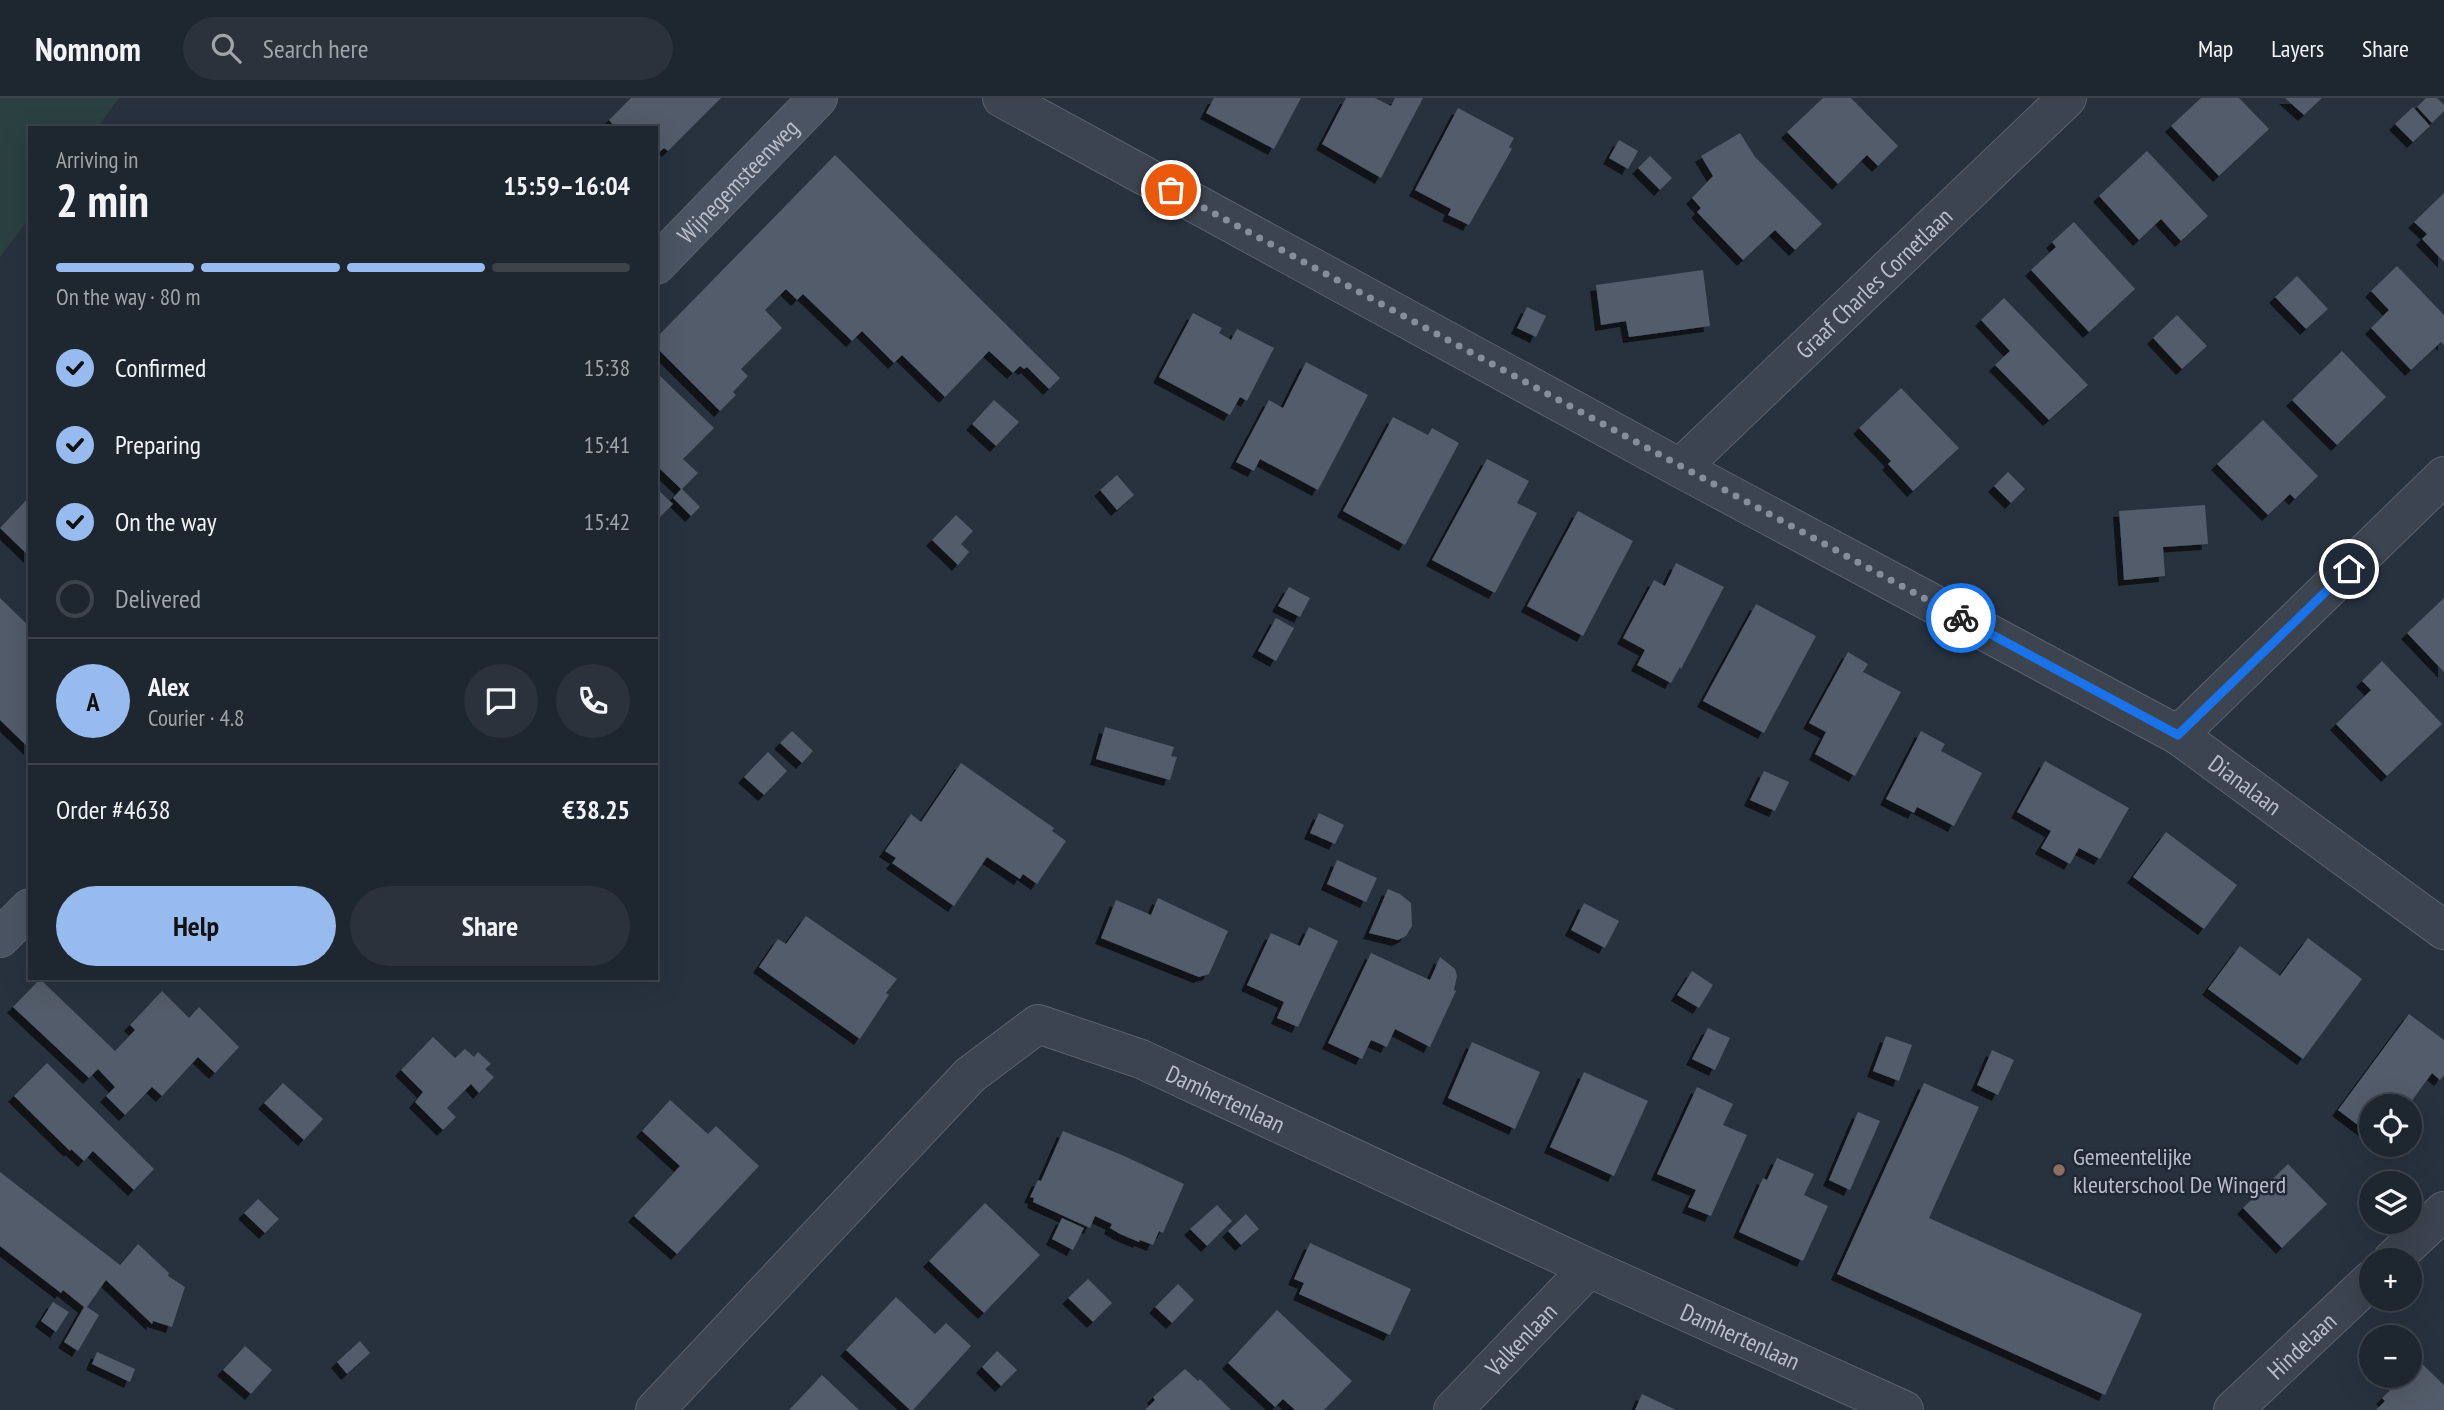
<!DOCTYPE html>
<meta charset="utf-8">
<style>
body{margin:0;font-family:"PT Sans Narrow",sans-serif;background:#2b323b;color:#f1f3f6;height:100vh;display:flex;flex-direction:column;font-size:26px;white-space:nowrap}
*{box-sizing:border-box;margin:0}
p{font-size:23px;color:#a1a5aa}
.icon{flex:none;width:38px;height:38px;fill:none;stroke:currentColor;stroke-width:2;stroke-linecap:round;stroke-linejoin:round}
.map{position:relative;flex:1;overflow:hidden}
.sheet{position:absolute;left:28px;top:28px;width:630px;height:854px;display:flex;flex-direction:column;background:#1e262f;border-radius:0px;box-shadow:0 7px 28px #0002,0 0 0 2px #3c434b}
.sheet>*{flex:none}
.buttons{position:absolute;left:2359px;top:996px;display:grid;gap:14px}
.buttons a{display:grid;place-items:center;width:63px;height:63px;border-radius:50%;background:#1e262f;box-shadow:0 7px 28px #0002,0 0 0 2px #3c434b;font-size:35px}
.pin{position:absolute;display:grid;place-items:center;width:60px;height:60px;color:#fff;margin:-30px;border:4px solid #fff;border-radius:50%;box-shadow:0 2px 7px #0007}
.courier{position:absolute;display:grid;place-items:center;width:70px;height:70px;margin:-35px;border:5px solid #1a73e8;border-radius:50%;background:#fff;color:#222;box-shadow:0 2px 9px #0007}
.head em{font-style:normal;font-weight:800}
.head div{display:flex;flex-direction:column-reverse}
.head{display:flex;align-items:center;justify-content:space-between;height:119px;padding:0 28px}
h1{font-size:46px;font-weight:800;line-height:52px}
.bar{display:grid;grid-template-columns:repeat(4,1fr);gap:10px 7px;align-content:center;height:84px;padding:0 28px}
.bar i{height:9px;border-radius:5px;background:#3c434b}
.bar .selected{background:#98bbef}
.bar p{grid-column:span 4}
.line{display:flex;align-items:center;gap:18px;padding:0 28px;border-top:2px solid #3c434b}
.line div{flex:1}
.round{display:grid;place-items:center;flex:none;width:74px;height:74px;border-radius:37px;background:#2b323b}
ol{padding:0 28px;list-style:none}
li{display:flex;align-items:center;gap:21px;height:77px}
li p{margin-inline-start:auto}
li .icon{padding:7px;border-radius:50%;background:#98bbef;color:#111;stroke-width:4}
li:last-child{color:#a1a5aa}
li i{width:38px;height:38px;border:4px solid #3c434b;border-radius:50%}
.action{display:flex;gap:14px;margin-top:auto;padding:14px 28px}
.action a{flex:1;height:80px;border-radius:42px;background:#98bbef;color:#111;font-size:28px;font-weight:800;line-height:80px;text-align:center}
.action a+a{background:#2b323b;color:#f1f3f6}
header{display:flex;align-items:center;gap:42px;box-sizing:border-box;height:98px;padding:0 35px;background:#1e262f;border-bottom:2px solid #3c434b}
header strong{font-size:33px}
nav{display:flex;gap:38px;margin-inline-start:auto;font-size:24px}
.search{width:490px;height:63px;background:#2b323b;display:flex;align-items:center;gap:18px;box-sizing:border-box;padding:0 24px;border-radius:38px;color:#a1a5aa;font-size:26px}
.map>svg:first-child{display:block}
.green{fill:#2b4041}
.building{fill:#525b6a;filter:url(#shadow)}
.lines{fill:none;stroke-linecap:round;stroke-linejoin:round}
.street-casing{stroke:#5a626d;stroke-width:40}
.secondary-casing{stroke:#5a626d;stroke-width:40}
.street{stroke:#3c444f;stroke-width:38}
.secondary{stroke:#4b5462;stroke-width:38}
.done{stroke:#868e99;stroke-width:7;stroke-dasharray:0 12.6}
.route{stroke:#1a73e8;stroke-width:9}
.education-dot{fill:#8d6e63;stroke:#212934;stroke-width:2.5}
.labels{text-anchor:middle;dominant-baseline:central;stroke-width:5;stroke-linejoin:round;paint-order:stroke}
.street-label{font-size:24px;fill:#b9bfca;stroke:#212934}
.poi-label{font-size:24px;fill:#b9bfca;stroke:#212934;text-anchor:start}
</style>
<header>
<strong>Nomnom</strong>
<div class="search"><svg class="icon" aria-label="search" viewBox="0 0 24 24"><circle cx="10" cy="10" r="6"/><path d="M15 15l6 6"/></svg>Search here</div>
<nav><a>Map</a><a>Layers</a><a>Share</a></nav>
</header>
<div class="map">
<svg width="2444" height="1312" viewBox="0 0 2444 1312">
<defs>
<filter id="shadow"><feDropShadow dx="-6" dy="6" stdDeviation="0" flood-color="#0009"/></filter>
</defs>
<rect width="100%" height="100%" fill="#28323f"/>
<polygon class="green" points="0,0 119,0 97,30 30,30 30,119 0,159"/>
<g class="building">
<polygon points="631,0 721,0 668,53 664,50 656,57 656,30 616,30 609,22"/>
<polygon points="1214,0 1301,0 1274,51 1206,15"/>
<polygon points="1346,0 1375,0 1391,8 1395,0 1423,0 1381,80 1322,46"/>
<polygon points="1823,0 1851,0 1898,48 1878,68 1867,57 1838,86 1787,34"/>
<polygon points="2201,0 2239,0 2269,31 2219,78 2171,28"/>
<polygon points="2285,0 2322,0 2304,17"/>
<polygon points="2426,0 2437,0 2444,7 2444,13 2432,25 2417,9"/>
<polygon points="2413,9 2430,28 2413,44 2395,26"/>
<polygon points="1458,10 1514,40 1509,49 1512,51 1469,127 1448,117 1451,111 1415,92"/>
<polygon points="1740,35 1755,59 1822,126 1795,152 1775,132 1743,162 1697,114 1701,110 1692,100 1713,78 1701,58"/>
<polygon points="1619,42 1638,53 1628,71 1609,60"/>
<polygon points="2147,53 2208,118 2181,143 2161,121 2139,142 2099,98"/>
<polygon points="835,57 1060,280 1049,291 1027,269 1024,271 1020,268 1013,275 989,253 945,299 902,257 894,265 862,233 852,243 803,196 797,202 786,191 765,212 782,230 741,271 748,278 733,294 736,297 720,313 656,249 656,240"/>
<polygon points="1650,58 1672,80 1660,92 1638,70"/>
<polygon points="2444,95 2444,164 2422,141 2427,136 2414,124"/>
<polygon points="2074,124 2135,191 2089,234 2031,172 2056,149 2052,144"/>
<polygon points="2397,168 2444,217 2444,247 2441,244 2411,272 2371,230 2389,212 2371,193"/>
<polygon points="1703,172 1710,228 1629,239 1626,223 1601,227 1596,187"/>
<polygon points="2297,178 2328,211 2306,231 2275,199"/>
<polygon points="2004,200 2088,287 2049,322 1995,267 2010,253 1981,222"/>
<polygon points="1527,209 1546,218 1536,239 1517,230"/>
<polygon points="1193,215 1222,230 1219,235 1231,242 1237,231 1274,250 1247,303 1240,299 1230,317 1159,279"/>
<polygon points="2177,217 2207,248 2182,271 2153,240"/>
<polygon points="2342,253 2386,299 2337,347 2292,302"/>
<polygon points="1306,264 1368,297 1318,392 1260,361 1254,373 1236,364 1269,302 1283,310"/>
<polygon points="656,274 714,330 683,361 698,375 682,391 700,409 691,418 673,400 681,391 656,367"/>
<polygon points="1901,290 1959,350 1913,393 1888,366 1891,363 1859,330"/>
<polygon points="994,302 1019,324 996,348 972,326"/>
<polygon points="1393,319 1428,337 1432,330 1459,345 1405,447 1343,413"/>
<polygon points="2263,322 2318,378 2295,401 2290,396 2268,417 2217,366"/>
<polygon points="1487,361 1529,383 1517,405 1537,415 1495,495 1432,462"/>
<polygon points="2008,374 2025,391 2011,405 1994,388"/>
<polygon points="1117,377 1134,397 1117,412 1100,392"/>
<polygon points="656,390 673,406 656,423"/>
<polygon points="30,398 30,459 0,430"/>
<polygon points="2205,407 2208,446 2163,449 2165,478 2124,482 2119,413"/>
<polygon points="1578,413 1633,443 1583,538 1527,508"/>
<polygon points="956,417 973,433 961,446 969,454 958,467 932,442"/>
<polygon points="1676,465 1724,489 1681,571 1680,569 1671,585 1637,567 1645,552 1623,540 1654,482 1665,488"/>
<polygon points="1289,489 1310,500 1300,519 1278,508"/>
<polygon points="0,500 30,529 30,651 0,622"/>
<polygon points="2444,500 2444,574 2407,535"/>
<polygon points="1756,506 1816,538 1764,635 1703,603"/>
<polygon points="1276,520 1294,530 1276,563 1258,553"/>
<polygon points="1848,554 1868,566 1863,574 1901,594 1855,678 1815,656 1826,634 1809,625"/>
<polygon points="2382,563 2442,626 2387,678 2336,626 2371,592 2362,583"/>
<polygon points="1105,629 1174,649 1171,658 1177,659 1170,682 1096,661"/>
<polygon points="792,633 813,653 802,665 780,645"/>
<polygon points="1921,633 1945,646 1941,653 1982,675 1954,728 1917,709 1914,715 1886,701"/>
<polygon points="768,654 787,673 764,697 744,679"/>
<polygon points="2045,663 2129,710 2100,761 2079,750 2070,766 2041,750 2051,733 2017,714"/>
<polygon points="961,665 1054,730 1052,733 1066,743 1037,786 1023,776 1020,781 987,759 954,808 892,765 896,760 885,753 911,716 921,724"/>
<polygon points="1764,673 1789,684 1775,713 1750,702"/>
<polygon points="1319,715 1344,727 1335,746 1310,735"/>
<polygon points="2166,734 2237,787 2204,831 2133,779"/>
<polygon points="1337,762 1377,780 1366,804 1327,786"/>
<polygon points="1388,791 1400,796 1411,805 1412,828 1406,838 1398,842 1369,835"/>
<polygon points="1158,800 1228,833 1209,876 1199,879 1101,840 1116,802 1151,817"/>
<polygon points="1584,805 1619,823 1605,850 1571,832"/>
<polygon points="806,818 897,881 886,895 889,897 860,941 759,869 778,841 786,846"/>
<polygon points="1309,829 1338,843 1298,929 1277,920 1284,904 1247,887 1271,835 1300,848"/>
<polygon points="2308,840 2362,881 2303,961 2208,891 2240,848 2280,878"/>
<polygon points="1371,855 1430,882 1440,859 1455,871 1457,878 1454,892 1456,893 1430,949 1395,931 1387,949 1371,942 1362,961 1328,945"/>
<polygon points="1692,873 1713,887 1699,910 1677,897"/>
<polygon points="40,881 115,953 135,932 130,927 162,893 189,920 199,909 239,949 215,975 198,959 162,998 152,989 125,1017 106,998 115,989 98,971 89,980 13,909"/>
<polygon points="2409,916 2444,942 2444,977 2440,982 2432,975 2408,1008 2371,1008 2371,1037 2338,1012"/>
<polygon points="1708,930 1730,940 1715,972 1692,961"/>
<polygon points="1886,938 1912,947 1899,983 1873,973"/>
<polygon points="433,939 455,960 465,951 474,959 478,954 491,966 485,971 494,979 479,995 471,986 447,1010 456,1019 443,1032 415,1004 423,994 401,972"/>
<polygon points="1472,944 1540,974 1515,1031 1448,1000"/>
<polygon points="1992,952 2014,962 1998,997 1977,987"/>
<polygon points="47,965 154,1071 134,1092 93,1053 84,1063 71,1051 70,1053 14,998"/>
<polygon points="1584,974 1648,1003 1614,1078 1550,1049"/>
<polygon points="283,985 323,1021 304,1042 264,1005"/>
<polygon points="1924,985 1979,1009 1929,1120 2142,1216 2105,1297 1837,1176"/>
<polygon points="1697,989 1733,1006 1723,1027 1747,1037 1711,1118 1688,1109 1696,1092 1657,1076"/>
<polygon points="670,1002 708,1036 716,1028 759,1068 677,1156 634,1118 680,1068 642,1033"/>
<polygon points="1858,1014 1880,1023 1850,1092 1829,1082"/>
<polygon points="1063,1033 1122,1057 1184,1086 1163,1135 1159,1133 1153,1147 1140,1142 1139,1144 1120,1136 1110,1130 1112,1126 1095,1118 1090,1130 1033,1104 1034,1100 1030,1099 1038,1082 1041,1083"/>
<polygon points="1777,1060 1814,1076 1804,1097 1828,1108 1803,1163 1739,1134 1763,1080 1767,1082"/>
<polygon points="2288,1066 2327,1106 2282,1150 2243,1110"/>
<polygon points="0,1074 120,1167 138,1146 169,1175 168,1178 185,1189 172,1229 153,1223 152,1226 106,1182 87,1209 99,1217 78,1253 64,1244 84,1209 63,1192 61,1195 0,1148"/>
<polygon points="258,1101 279,1121 265,1135 244,1115"/>
<polygon points="985,1105 1040,1157 984,1215 929,1163"/>
<polygon points="1217,1107 1232,1123 1207,1148 1190,1131"/>
<polygon points="1246,1116 1259,1131 1241,1147 1228,1133"/>
<polygon points="1062,1120 1084,1130 1073,1152 1052,1141"/>
<polygon points="1310,1145 1411,1191 1390,1237 1299,1196 1304,1185 1294,1181"/>
<polygon points="1088,1181 1112,1205 1093,1224 1068,1200"/>
<polygon points="1178,1186 1194,1202 1172,1225 1155,1209"/>
<polygon points="896,1199 935,1236 946,1225 971,1248 913,1312 910,1312 846,1252"/>
<polygon points="53,1204 69,1214 56,1234 41,1223"/>
<polygon points="1277,1212 1352,1283 1324,1312 1295,1312 1283,1301 1275,1309 1228,1265"/>
<polygon points="360,1243 370,1255 347,1276 337,1264"/>
<polygon points="245,1248 272,1272 251,1296 223,1272"/>
<polygon points="997,1253 1017,1272 1001,1288 982,1269"/>
<polygon points="97,1254 135,1271 130,1284 92,1266"/>
<polygon points="2419,1263 2444,1287 2444,1312 2376,1312 2385,1303 2382,1300 2405,1278 2410,1278 2410,1272"/>
<polygon points="1185,1271 1198,1283 1200,1281 1231,1312 1145,1312 1155,1302 1153,1299"/>
<polygon points="822,1277 859,1312 789,1312"/>
<polygon points="1642,1296 1676,1312 1635,1312"/>
</g>
<g class="lines">
<defs>
<g id="street">
<path id="s1" d="M1002 0 1680 370 2178 637 2444 832"/>
<path id="s2" d="M1680 370 2067 0"/>
<polyline points="2178,637 2444,378"/>
<polyline points="2392,1162 2444,1113"/>
<path id="s3" d="M655 1312 970 977 1038 926 1141 961 1589 1170 1904 1312"/>
<path id="s4" d="M1453 1312 1589 1170"/>
<path id="s5" d="M2233 1312 2371 1182"/>
</g>
<g id="secondary">
<path id="s6" d="M656 167 818 0"/>
<polyline points="0,840 30,810"/>
</g>
</defs>
<use href="#street" class="street-casing"/>
<use href="#secondary" class="secondary-casing"/>
<use href="#street" class="street"/>
<use href="#secondary" class="secondary"/>
</g>
<g class="lines">
<polyline class="done" points="1171,92 1961,520"/>
<polyline class="route" points="1961,520 2178,637 2349,471"/>
</g>
<circle class="education-dot" cx="2059" cy="1072" r="7"/>
<g class="labels">
<g class="street-label">
<text stroke="none"><textPath href="#s6" startOffset="117">Wijnegemsteenweg</textPath></text>
<text stroke="none"><textPath href="#s2" startOffset="268">Graaf Charles Cornetlaan</textPath></text>
<text stroke="none"><textPath href="#s1" startOffset="1421">Dianalaan</textPath></text>
<text stroke="none"><textPath href="#s3" startOffset="747">Damhertenlaan</textPath></text>
<text stroke="none"><textPath href="#s3" startOffset="1314">Damhertenlaan</textPath></text>
<text stroke="none"><textPath href="#s4" startOffset="98">Valkenlaan</textPath></text>
<text stroke="none"><textPath href="#s5" startOffset="94">Hindelaan</textPath></text>
</g>
<g class="poi-label">
<text x="2073" y="1058">Gemeentelijke<tspan x="2073" dy="28">kleuterschool De Wingerd</tspan></text>
</g>
</g>
</svg>
<div class="buttons">
<a><svg class="icon" aria-label="locate" viewBox="0 0 24 24"><circle cx="12" cy="12" r="6"/><path d="M12 2v4M12 18v4M2 12h4M18 12h4"/></svg></a>
<a><svg class="icon" aria-label="layers" viewBox="0 0 24 24"><path d="M12 4l9 5-9 5-9-5zM3 14l9 5 9-5"/></svg></a>
<a>+</a>
<a>−</a>
</div>
<div class="pin" style="left:1171px;top:92px;background:#ea580c"><svg class="icon" aria-label="bag" viewBox="0 0 24 24"><path d="M5 8h14l-1 12H6zM9 8a3 3 0 0 1 6 0"/></svg></div>
<div class="pin" style="left:2349px;top:471px;background:#1f2937"><svg class="icon" aria-label="home" viewBox="0 0 24 24"><path d="M3 11l9-7 9 7M6 9v11h12V9"/></svg></div>
<div class="courier" style="left:1961px;top:520px"><svg class="icon" aria-label="bike" viewBox="0 0 24 24"><circle cx="6" cy="16" r="4"/><circle cx="18" cy="16" r="4"/><path d="M6 16l4-8h5l3 8M10 8l3 8H6M13 5h3"/></svg></div>
<section class="sheet">
<div class="head"><div><h1>2 min</h1><p>Arriving in</p></div><em>15:59–16:04</em></div>
<div class="bar"><i class="selected"></i><i class="selected"></i><i class="selected"></i><i></i><p>On the way · 80 m</p></div>
<ol>
<li><svg class="icon" aria-label="check" viewBox="0 0 24 24"><path d="M5 12l5 5 9-10"/></svg>Confirmed<p>15:38</p></li>
<li><svg class="icon" aria-label="check" viewBox="0 0 24 24"><path d="M5 12l5 5 9-10"/></svg>Preparing<p>15:41</p></li>
<li><svg class="icon" aria-label="check" viewBox="0 0 24 24"><path d="M5 12l5 5 9-10"/></svg>On the way<p>15:42</p></li>
<li><i></i>Delivered</li>
</ol>
<div class="line" style="height:126px"><b class="round" style="background:#98bbef;color:#111">A</b><div><b>Alex</b><p>Courier · 4.8</p></div><a class="round"><svg class="icon" aria-label="chat" viewBox="0 0 24 24"><path d="M4 5h16v11H9l-5 4z"/></svg></a><a class="round"><svg class="icon" aria-label="phone" viewBox="0 0 24 24"><path d="M5 4h4l2 5-3 2q2 4 5 5l2-3 5 2v4C11 20 4 13 5 4z"/></svg></a></div>
<div class="line" style="height:91px"><div>Order #4638</div><b>€38.25</b></div>
<div class="action"><a>Help</a><a>Share</a></div>
</section>
</div>
